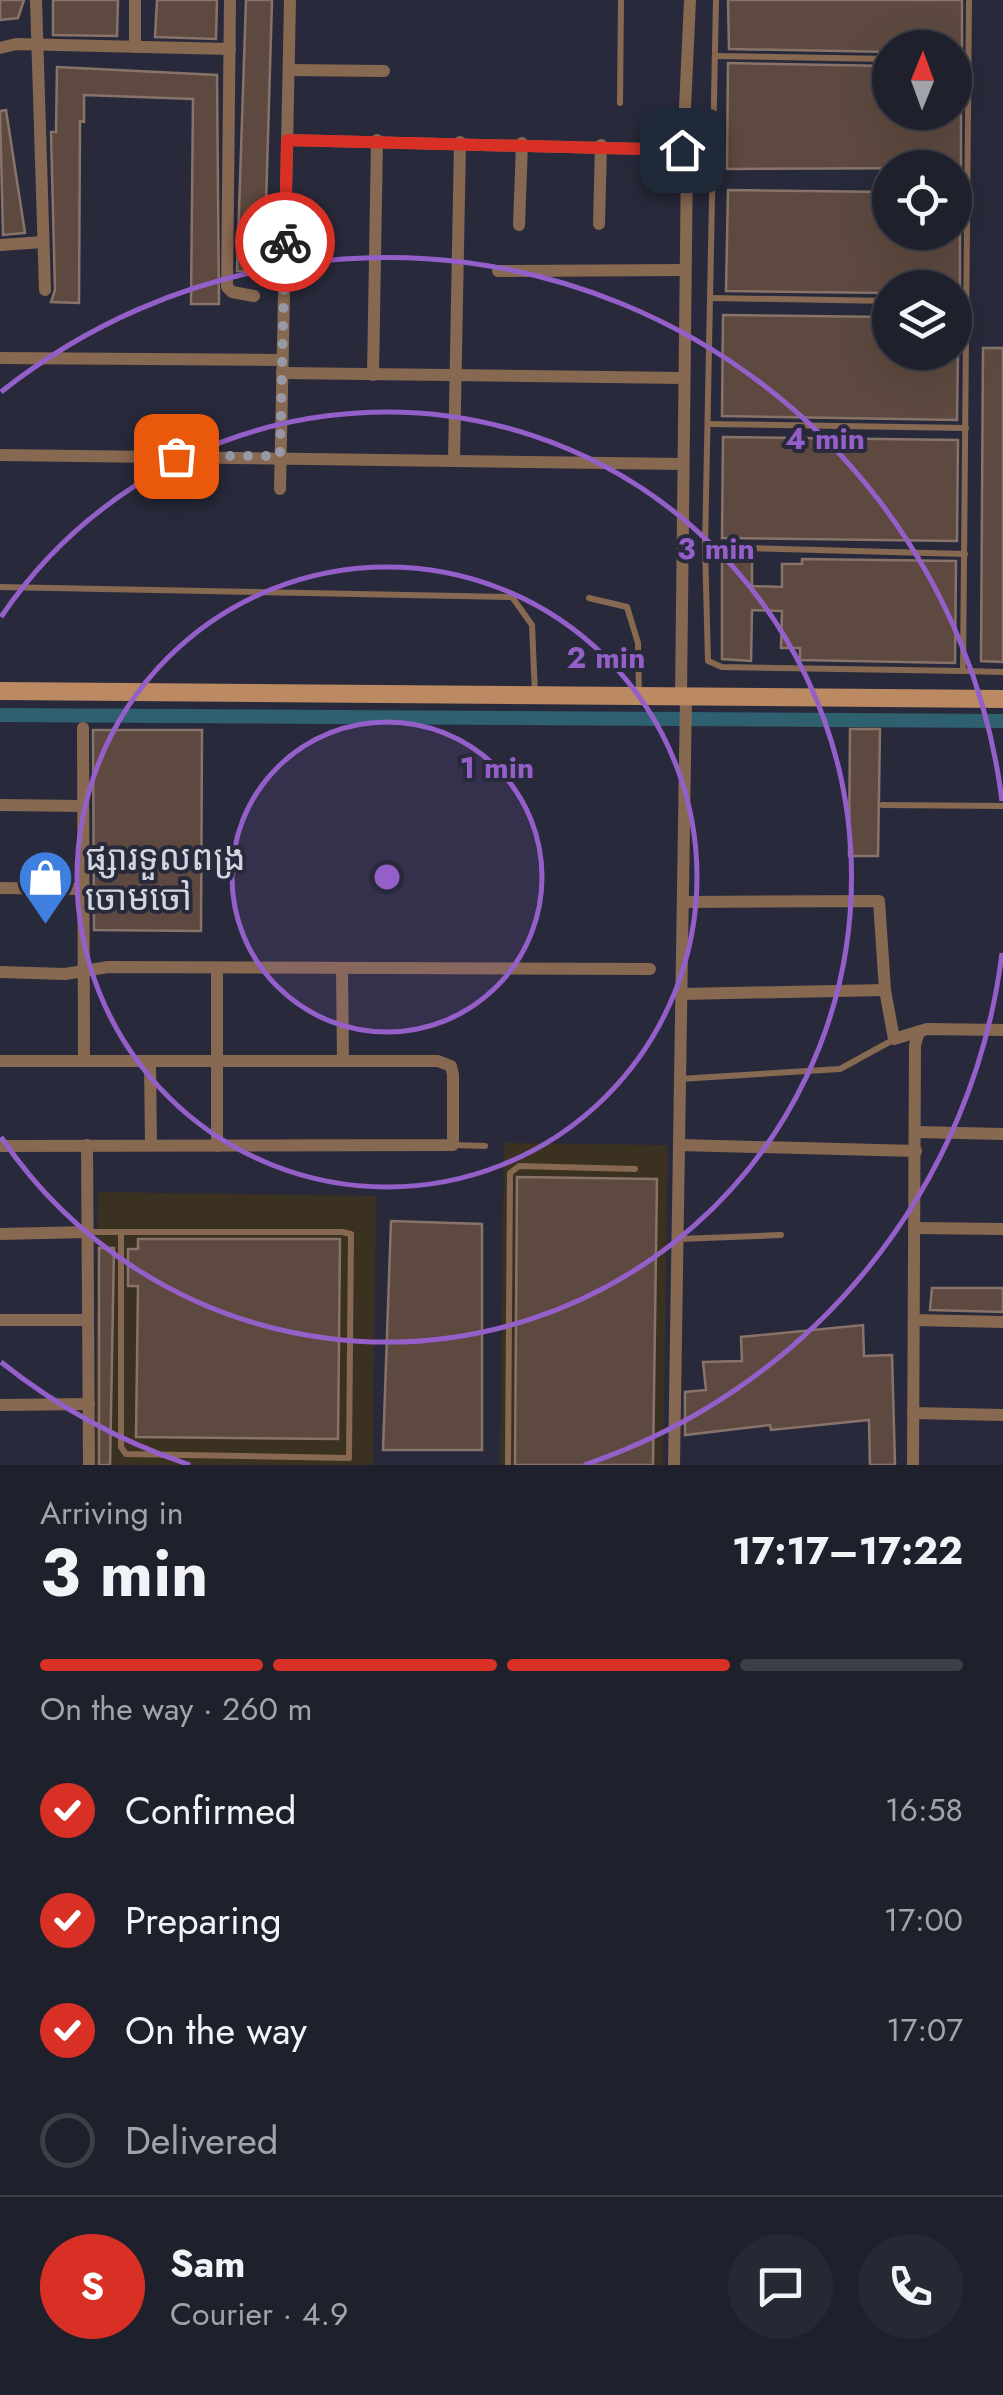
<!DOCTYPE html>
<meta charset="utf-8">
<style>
body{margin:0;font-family:Jost,"Noto Sans Khmer",sans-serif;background:#262834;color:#f1f3f6;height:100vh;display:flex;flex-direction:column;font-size:38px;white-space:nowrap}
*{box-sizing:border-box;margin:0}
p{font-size:32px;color:#a1a3a9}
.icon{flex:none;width:55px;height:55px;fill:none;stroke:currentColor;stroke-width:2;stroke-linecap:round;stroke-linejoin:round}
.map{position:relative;height:1465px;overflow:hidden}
.sheet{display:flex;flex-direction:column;background:#1e202c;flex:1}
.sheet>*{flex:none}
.needle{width:65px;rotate:1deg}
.fabs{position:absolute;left:872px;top:30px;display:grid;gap:20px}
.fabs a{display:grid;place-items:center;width:100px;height:100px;border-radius:50%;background:#1e202c;box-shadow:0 10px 40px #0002,0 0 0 2px #3c3e48;font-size:50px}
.pin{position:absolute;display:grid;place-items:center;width:85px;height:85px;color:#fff;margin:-42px;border-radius:20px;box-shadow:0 5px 15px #0006}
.courier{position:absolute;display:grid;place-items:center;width:100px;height:100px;margin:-50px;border:8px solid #d93025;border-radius:50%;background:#fff;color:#222;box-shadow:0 2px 12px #0007}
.head em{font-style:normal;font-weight:700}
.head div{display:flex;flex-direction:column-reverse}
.head{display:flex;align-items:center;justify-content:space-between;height:170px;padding:0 40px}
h1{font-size:65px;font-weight:700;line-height:75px}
.bar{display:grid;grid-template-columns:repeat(4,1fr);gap:15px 10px;align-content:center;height:120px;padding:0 40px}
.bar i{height:12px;border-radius:8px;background:#3c3e48}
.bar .current{background:#d93025}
.bar p{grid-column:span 4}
.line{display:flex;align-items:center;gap:25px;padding:0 40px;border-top:2px solid #3c3e48}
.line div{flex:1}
.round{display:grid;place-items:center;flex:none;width:105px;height:105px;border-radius:52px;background:#262834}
ol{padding:0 40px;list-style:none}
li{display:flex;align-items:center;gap:30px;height:110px}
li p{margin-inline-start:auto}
li .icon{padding:10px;border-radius:50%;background:#d93025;color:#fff;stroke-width:4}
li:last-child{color:#a1a3a9}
li i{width:55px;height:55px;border:5px solid #3c3e48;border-radius:50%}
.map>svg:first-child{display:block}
.industrial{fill:#3b3121}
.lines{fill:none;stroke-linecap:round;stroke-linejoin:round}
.canal{stroke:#2f606f;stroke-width:14}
.building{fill:#5d493f;stroke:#887369;stroke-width:2.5}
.lane{stroke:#876850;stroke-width:6}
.street{stroke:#876850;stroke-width:12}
.secondary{stroke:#bb8a63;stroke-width:18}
.done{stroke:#9799a7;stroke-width:10;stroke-dasharray:0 18}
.route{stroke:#d93025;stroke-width:12}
.ring{fill:none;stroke:#955fc9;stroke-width:5}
.labels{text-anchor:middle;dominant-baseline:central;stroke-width:8;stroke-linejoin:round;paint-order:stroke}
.poi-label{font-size:35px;fill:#d3d5e1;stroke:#282a3b;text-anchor:start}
.centre{fill:#955fc9;stroke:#282a3b;stroke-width:5}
.ring-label{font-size:30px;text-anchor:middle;font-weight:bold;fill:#955fc9;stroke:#282a3b;stroke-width:8;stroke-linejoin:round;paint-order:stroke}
</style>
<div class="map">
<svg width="1003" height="1465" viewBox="0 0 1003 1465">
<rect width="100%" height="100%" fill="#282a3b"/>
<g class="industrial">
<polygon points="504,1143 668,1145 663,1465 500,1465"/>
<polygon points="98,1192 376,1196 373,1465 95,1465"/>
</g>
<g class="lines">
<polyline class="canal" points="0,715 1003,721"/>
</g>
<g class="building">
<polygon points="0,0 24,0 18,18 0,20"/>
<polygon points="53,0 118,0 117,36 53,35"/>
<polygon points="157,0 217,0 216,39 155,37"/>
<polygon points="246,0 272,0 264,272 237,271"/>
<polygon points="728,0 962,0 962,48 890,48 890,52 729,49"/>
<polygon points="728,63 890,66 890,112 961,112 961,168 727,169"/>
<polygon points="57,67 217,75 219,304 191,304 193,99 84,95 84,122 80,121 79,303 51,302 55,290 51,132 56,132"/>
<polygon points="6,110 25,233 3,235 0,111"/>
<polygon points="728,190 890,192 890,232 960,232 960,288 890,288 890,293 726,291"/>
<polygon points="723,315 890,317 890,352 958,352 957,420 722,416"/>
<polygon points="983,348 1003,348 1003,662 981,661"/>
<polygon points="723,437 958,440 957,541 722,538"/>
<polygon points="722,559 752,559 752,586 782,587 782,564 802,564 802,559 956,561 955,663 800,660 800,648 781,648 782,611 752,610 751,661 722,659"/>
<polygon points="850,729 880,729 878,856 849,856"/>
<polygon points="93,730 202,730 201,931 94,930"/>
<polygon points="517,1177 657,1179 653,1465 515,1465"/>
<polygon points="391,1221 482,1224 482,1450 383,1450"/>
<polygon points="138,1239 340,1239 338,1439 136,1437 138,1286 128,1286 128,1249 138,1249"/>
<polygon points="99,1248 114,1248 110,1465 99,1465"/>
<polygon points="932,1288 1003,1288 1003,1312 930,1310"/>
<polygon points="863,1325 864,1356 892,1355 895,1465 870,1465 869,1420 771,1430 770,1425 685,1435 685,1392 706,1390 703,1362 742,1361 741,1337"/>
</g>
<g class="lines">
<g class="lane">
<polyline points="716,0 705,547 708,661 722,667 963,671 969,0"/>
<polyline points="715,56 890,59"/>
<polyline points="620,103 621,0"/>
<polyline points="710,298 890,301"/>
<polyline points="955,302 967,302"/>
<polyline points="708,424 966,428"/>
<polyline points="705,547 965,554"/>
<polyline points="0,587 512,597 532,625 535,694"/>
<polyline points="589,598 627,607 638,643 639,695"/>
<polyline points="963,671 1003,672"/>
<polyline points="882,805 1003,806"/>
<polyline points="679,1079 840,1069 893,1040"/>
<polyline points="454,1145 485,1146"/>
<polyline points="89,1232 342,1232 351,1234 349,1458 126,1454 121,1447 121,1232"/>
<polyline points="679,1239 781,1235"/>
<polyline points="508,1465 510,1173 519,1166 635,1169"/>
</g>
<g class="street">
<polyline points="36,0 45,290"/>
<polyline points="135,0 135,47"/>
<polyline points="230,0 227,287 232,292 254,296"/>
<polyline points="0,48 16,44 230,49"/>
<polyline points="289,70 384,71"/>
<polyline points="287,140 683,150 687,157 681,696"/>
<polyline points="683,150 690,0"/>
<polyline points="599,224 601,145"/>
<polyline points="519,225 522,143"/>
<polyline points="0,245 43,242"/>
<polyline points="498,271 685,270"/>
<polyline points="0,358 282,360"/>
<polyline points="282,373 683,378"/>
<polyline points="373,375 377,140"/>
<polyline points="0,455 683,464"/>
<polyline points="454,460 460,142"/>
<polyline points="280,489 290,0"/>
<polyline points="83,728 84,1061"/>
<polyline points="0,805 83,806"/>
<polyline points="0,888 83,889"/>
<polyline points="683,902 879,901 885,990 894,1039 927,1029 1003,1030"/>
<polyline points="217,969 217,1146"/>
<polyline points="342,970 343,1061"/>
<polyline points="0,972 65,974 108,967 650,969"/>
<polyline points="681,994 885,990"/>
<polyline points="0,1061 438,1061 451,1066 453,1075 453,1145 0,1146"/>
<polyline points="150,1061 151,1145"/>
<polyline points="916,1132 1003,1134"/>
<polyline points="87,1145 89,1465"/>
<polyline points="679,1145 916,1151"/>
<polyline points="915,1228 1003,1229"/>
<polyline points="0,1234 88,1232"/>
<polyline points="0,1320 88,1320"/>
<polyline points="914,1320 1003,1322"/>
<polyline points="0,1405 89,1404"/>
<polyline points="913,1413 1003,1415"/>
<polyline points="674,1465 686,696"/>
<polyline points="913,1465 915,1045 919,1032"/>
</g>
<polyline class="secondary" points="0,691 1003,699"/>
</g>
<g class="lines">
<polyline class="done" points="176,456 280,456 285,242"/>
<polyline class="route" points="285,242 287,140 682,150"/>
</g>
<circle cx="387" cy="877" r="155" fill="#955fc9" fill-opacity=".12"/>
<g class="ring">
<circle cx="387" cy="877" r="155"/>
<circle cx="387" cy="877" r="310"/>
<path d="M1 617A465 465 0 1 1 1 1137"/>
<path d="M1002 953A620 620 0 0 1 584 1465M190 1465A620 620 0 0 1 1 1362M1 392A620 620 0 0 1 1002 801"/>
</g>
<defs>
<symbol id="shop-pin" viewBox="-11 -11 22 30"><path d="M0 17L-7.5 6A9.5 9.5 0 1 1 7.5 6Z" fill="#3f7fe0" stroke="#282a3b"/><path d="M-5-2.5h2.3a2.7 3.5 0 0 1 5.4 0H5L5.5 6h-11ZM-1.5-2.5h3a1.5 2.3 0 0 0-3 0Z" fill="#fff"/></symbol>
</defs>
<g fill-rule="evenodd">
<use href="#shop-pin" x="14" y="846" width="63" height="86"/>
</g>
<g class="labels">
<g class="poi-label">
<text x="85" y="858">ផ្សារទួលពង្រ<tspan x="85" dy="40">ចោមចៅ</tspan></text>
</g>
</g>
<circle cx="387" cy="877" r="15" class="centre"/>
<g class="ring-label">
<text x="825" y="449">4 min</text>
<text x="716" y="559">3 min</text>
<text x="606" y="668">2 min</text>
<text x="497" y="778">1 min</text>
</g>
</svg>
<div class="fabs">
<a><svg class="needle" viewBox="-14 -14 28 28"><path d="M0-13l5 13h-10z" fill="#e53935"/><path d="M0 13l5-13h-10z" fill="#a1a3a9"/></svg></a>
<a><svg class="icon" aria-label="locate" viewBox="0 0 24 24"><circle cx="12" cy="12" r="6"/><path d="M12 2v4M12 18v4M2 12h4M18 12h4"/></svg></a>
<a><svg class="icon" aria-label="layers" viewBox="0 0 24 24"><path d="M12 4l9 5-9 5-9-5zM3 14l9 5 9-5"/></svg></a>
</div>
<div class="pin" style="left:176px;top:456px;background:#ea580c"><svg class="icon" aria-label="bag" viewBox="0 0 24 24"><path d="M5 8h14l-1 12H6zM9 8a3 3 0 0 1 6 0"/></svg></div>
<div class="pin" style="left:682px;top:150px;background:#1f2937"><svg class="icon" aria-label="home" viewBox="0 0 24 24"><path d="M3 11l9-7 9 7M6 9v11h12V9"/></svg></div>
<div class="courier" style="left:285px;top:242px"><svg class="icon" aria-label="bike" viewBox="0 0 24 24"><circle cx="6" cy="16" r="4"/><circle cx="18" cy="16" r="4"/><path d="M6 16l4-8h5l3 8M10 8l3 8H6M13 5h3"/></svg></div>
</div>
<section class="sheet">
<div class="head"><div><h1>3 min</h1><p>Arriving in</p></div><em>17:17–17:22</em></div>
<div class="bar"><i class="current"></i><i class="current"></i><i class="current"></i><i></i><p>On the way · 260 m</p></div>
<ol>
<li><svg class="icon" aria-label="check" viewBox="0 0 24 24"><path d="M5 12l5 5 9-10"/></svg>Confirmed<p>16:58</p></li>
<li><svg class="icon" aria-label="check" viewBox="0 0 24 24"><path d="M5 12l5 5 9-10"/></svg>Preparing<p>17:00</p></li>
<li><svg class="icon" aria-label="check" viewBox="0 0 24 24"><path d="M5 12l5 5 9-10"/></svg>On the way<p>17:07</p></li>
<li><i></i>Delivered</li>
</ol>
<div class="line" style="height:180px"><b class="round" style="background:#d93025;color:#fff">S</b><div><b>Sam</b><p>Courier · 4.9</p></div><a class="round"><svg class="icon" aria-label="chat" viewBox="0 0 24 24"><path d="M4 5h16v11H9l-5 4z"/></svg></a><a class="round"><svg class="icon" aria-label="phone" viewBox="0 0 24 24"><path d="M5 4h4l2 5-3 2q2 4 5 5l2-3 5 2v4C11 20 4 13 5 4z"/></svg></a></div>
</section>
